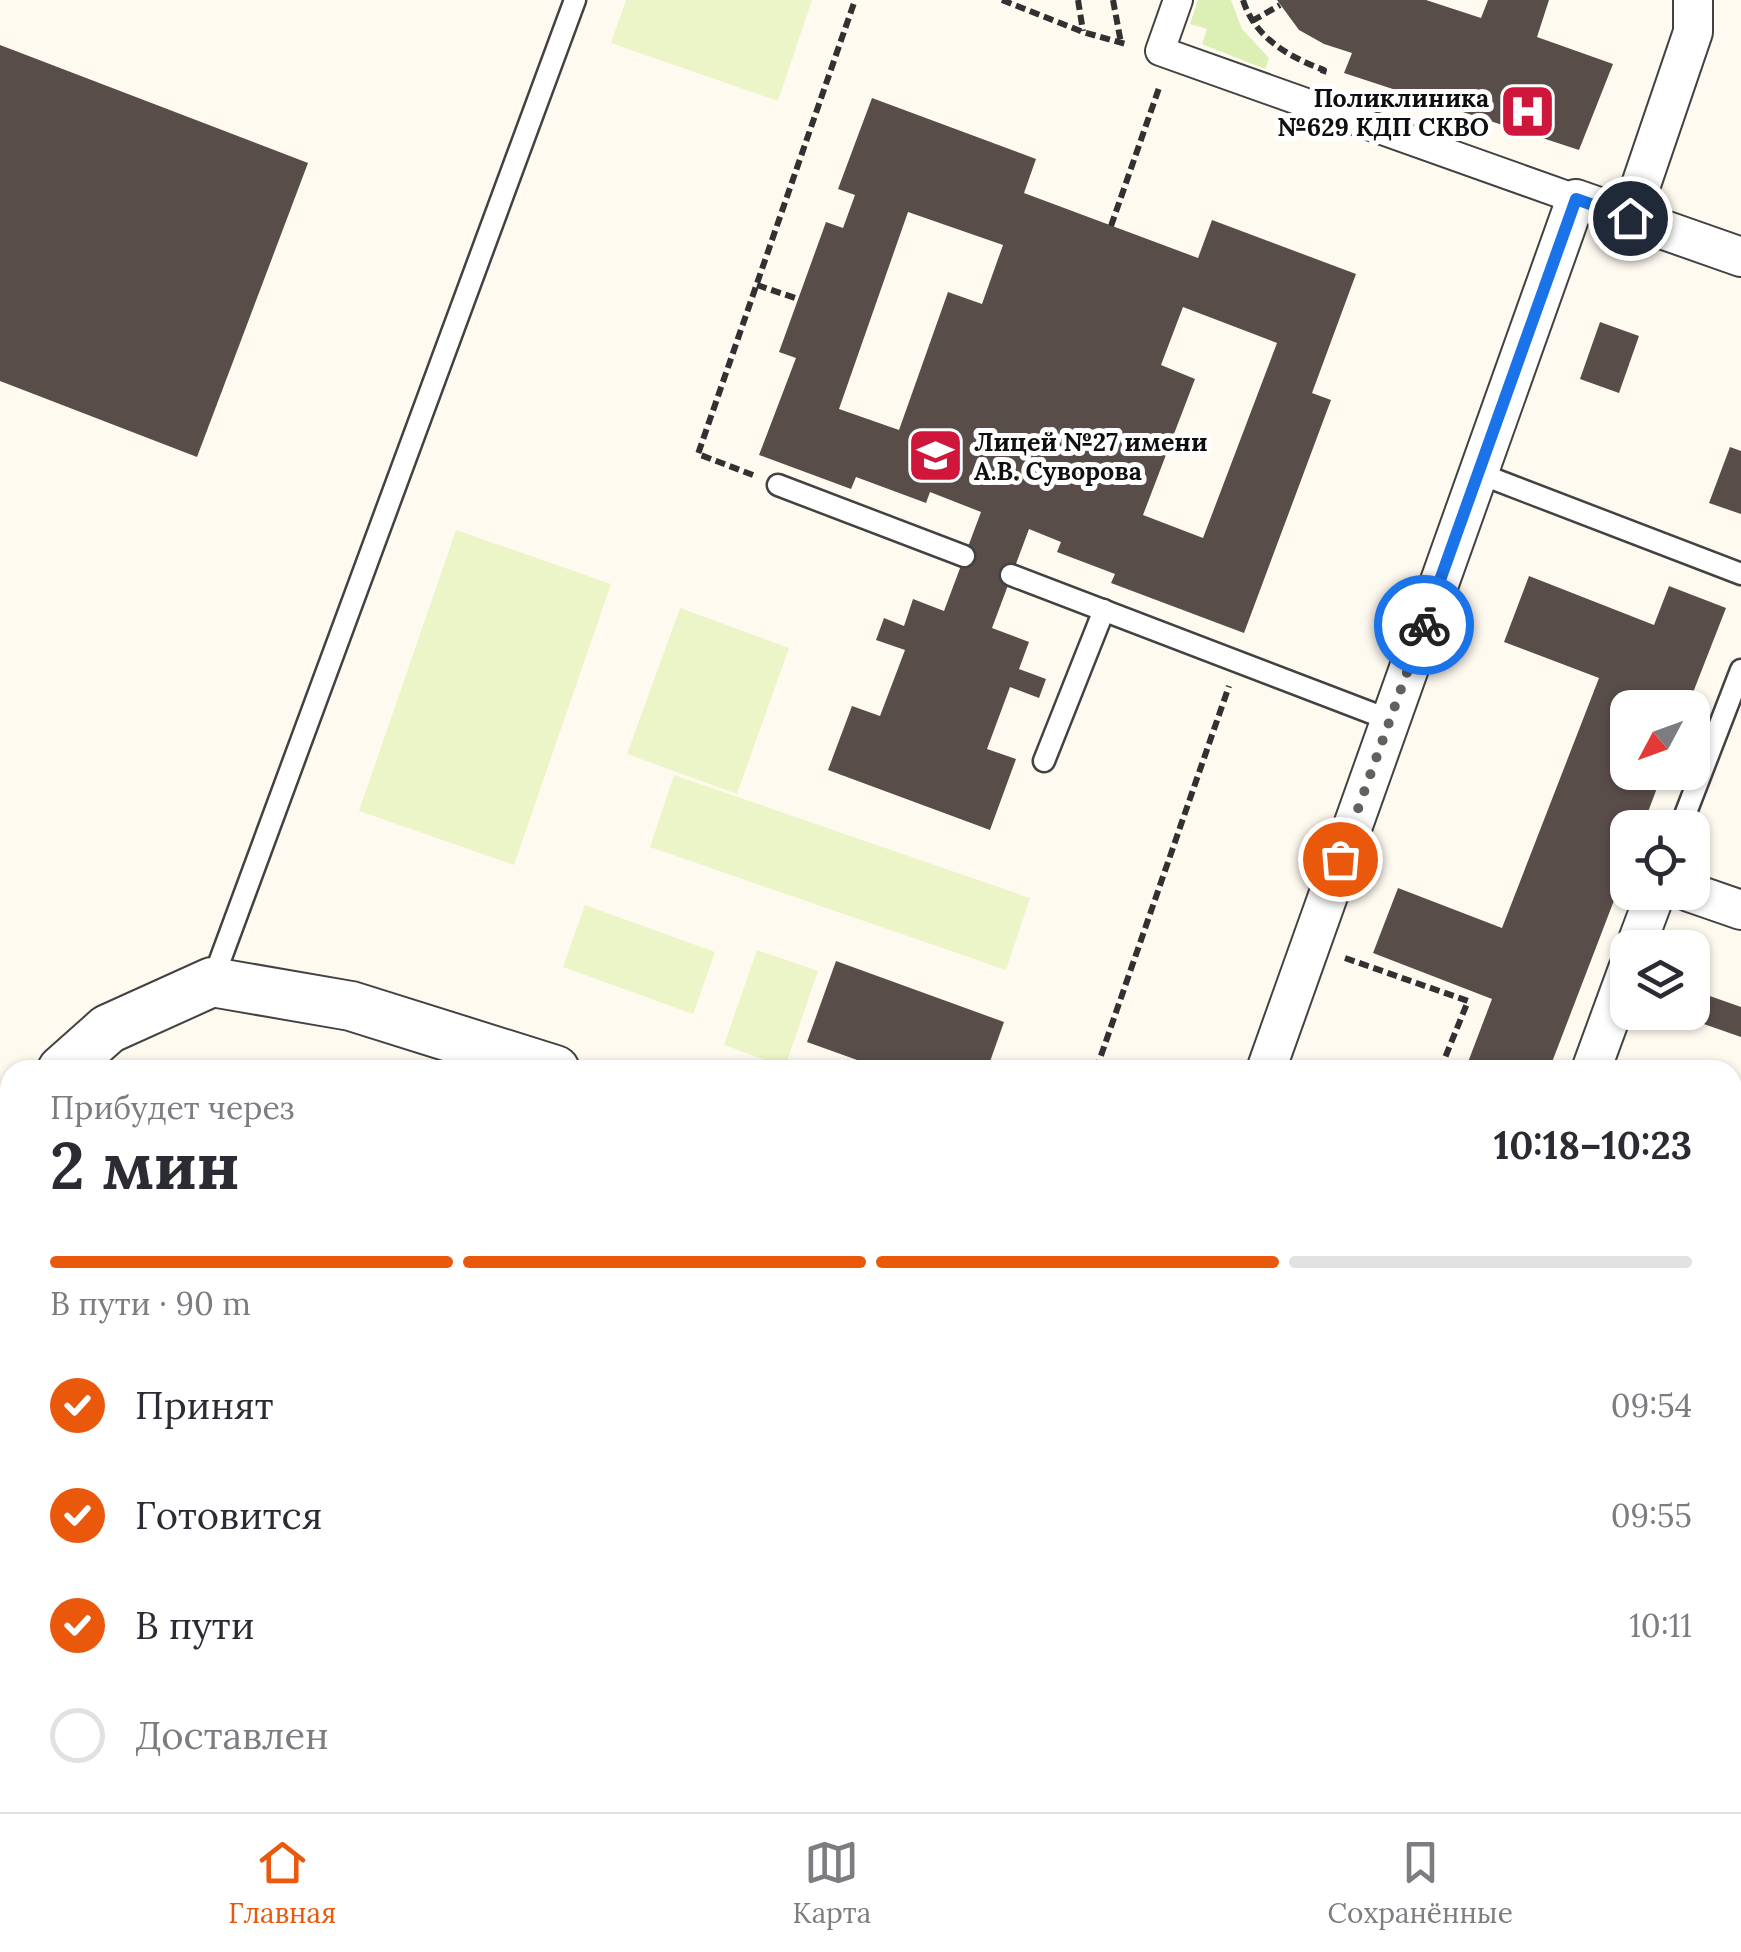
<!DOCTYPE html>
<html lang="ru">
<meta charset="utf-8">
<style>
body{margin:0;font-family:Lora,serif;background:#f7f7f7;color:#2b2b33;height:100vh;display:flex;flex-direction:column;font-size:38px;white-space:nowrap}
*{box-sizing:border-box;margin:0}
p{font-size:32px;color:#7c7c81}
.icon{flex:none;width:55px;height:55px;fill:none;stroke:currentColor;stroke-width:2;stroke-linecap:round;stroke-linejoin:round}
.map{position:relative;flex:1;overflow:hidden}
.side{position:absolute;left:0px;top:1060px;width:1742px;height:752px;display:flex;flex-direction:column;background:#fff;border-radius:30px 30px 0 0;box-shadow:0 2px 8px #0004}
.side>*{flex:none}
.needle{width:65px;rotate:229deg}
.fabs{position:absolute;left:1610px;top:690px;display:grid;gap:20px}
.fabs a{display:grid;place-items:center;width:100px;height:100px;border-radius:20px;background:#fff;box-shadow:0 2px 8px #0004;font-size:50px}
.pin{position:absolute;display:grid;place-items:center;width:85px;height:85px;color:#fff;margin:-42px;border:5px solid #fff;border-radius:50%;box-shadow:0 2px 10px #0007}
.courier{position:absolute;display:grid;place-items:center;width:100px;height:100px;margin:-50px;border:8px solid #1a73e8;border-radius:50%;background:#fff;color:#222;box-shadow:0 2px 12px #0007}
.summary em{font-style:normal;font-weight:700}
.summary div{display:flex;flex-direction:column-reverse}
.summary{display:flex;align-items:center;justify-content:space-between;height:170px;padding:0 50px}
h1{font-size:65px;font-weight:700;line-height:75px}
.bar{display:grid;grid-template-columns:repeat(4,1fr);gap:15px 10px;align-content:center;height:120px;padding:0 50px}
.bar i{height:12px;border-radius:8px;background:#e1e1e2}
.bar .current{background:#ea580c}
.bar p{grid-column:span 4}
ol{padding:0 50px;list-style:none}
li{display:flex;align-items:center;gap:30px;height:110px}
li p{margin-inline-start:auto}
li .icon{padding:10px;border-radius:50%;background:#ea580c;color:#fff;stroke-width:4}
li:last-child{color:#7c7c81}
li i{width:55px;height:55px;border:5px solid #e1e1e2;border-radius:50%}
.tabs{display:flex;justify-content:space-around;align-items:center;height:140px;border-top:2px solid #e1e1e2;background:#fff;font-size:28px;color:#7c7c81}
.tabs a{display:grid;justify-items:center;gap:5px}
.tabs .current{color:#ea580c}
.map>svg:first-child{display:block}
.industrial{fill:#ebe2ee}
.green{fill:#dcefb5}
.pitch{fill:#ecf5c8}
.building{fill:#594d4a;fill-rule:evenodd}
.lines{fill:none;stroke-linecap:round;stroke-linejoin:round}
.service-casing{stroke:#424242;stroke-width:25}
.pedestrian-casing{stroke:#424242;stroke-width:32}
.minor-casing{stroke:#424242;stroke-width:42}
.tertiary-casing{stroke:#424242;stroke-width:52}
.path{stroke:#313131;stroke-width:6;stroke-dasharray:10 5;stroke-linecap:butt}
.service{stroke:#fff;stroke-width:20}
.pedestrian{stroke:#fff;stroke-width:28}
.minor{stroke:#fff;stroke-width:38}
.tertiary{stroke:#fff;stroke-width:48}
.done{stroke:#63615e;stroke-width:10;stroke-dasharray:0 18}
.route{stroke:#1a73e8;stroke-width:12}
.labels{text-anchor:middle;dominant-baseline:central;stroke-width:10;stroke-linejoin:round;paint-order:stroke}
.poi-label{font-size:25px;font-weight:bold;fill:#0f0f0f;stroke:#fff;text-anchor:end}
</style>
<div class="map">
<svg width="1741" height="1812" viewBox="0 0 1741 1812">
<rect width="100%" height="100%" fill="#fffaf0"/>
<polygon class="industrial" points="1733,1792 1741,1795 1741,1812 1417,1812 1422,1803 1732,1802"/>
<polygon class="green" points="1198,0 1231,0 1242,29 1269,58 1265,69 1202,44 1207,29 1190,24"/>
<g class="pitch">
<polygon points="626,0 812,0 778,101 611,43"/>
<polygon points="456,530 611,584 514,865 359,811"/>
<polygon points="680,608 789,648 737,794 627,754"/>
<polygon points="674,775 1030,898 1006,970 650,847"/>
<polygon points="585,905 715,952 693,1014 563,967"/>
<polygon points="757,950 818,971 785,1067 724,1045"/>
</g>
<g class="building">
<polygon points="1277,0 1426,0 1481,18 1488,0 1549,0 1537,37 1613,64 1579,150 1344,73 1352,53 1324,44 1299,30"/>
<polygon points="0,45 308,163 197,457 0,381"/>
<path d="M872 98 1036 159 1024 193 1198 258 1212 220 1356 274 1312 393 1331 400 1244 633 1111 583 1115 574 1057 552 1061 542 1029 529 992 628 1029 642 1019 669 1046 679 1039 698 1010 687 987 749 1016 759 990 830 828 770 852 706 880 716 905 650 876 640 884 618 904 626 913 599 944 611 981 512 930 492 926 503 856 477 851 489 759 455 796 358 779 352 826 222 843 228 855 195 838 189ZM908 212 1003 245 982 304 948 292 899 430 839 409ZM1183 307 1277 343 1203 538 1143 515 1195 379 1161 365Z"/>
<polygon points="1600,322 1639,336 1619,393 1580,379"/>
<polygon points="1730,447 1741,451 1741,514 1709,503"/>
<polygon points="1529,576 1654,625 1669,586 1726,608 1687,708 1628,708 1628,772 1663,772 1642,828 1628,828 1628,864 1549,1070 1465,1070 1492,999 1373,953 1398,888 1502,928 1599,678 1504,642"/>
<polygon points="836,961 1004,1022 987,1070 885,1070 807,1042"/>
<polygon points="1707,995 1741,1007 1741,1037 1698,1022"/>
<polygon points="1732,1080 1741,1083 1741,1255 1732,1251"/>
<polygon points="7,1463 10,1464 10,1570 0,1567 0,1483"/>
<polygon points="938,1802 1077,1802 1103,1811 935,1812"/>
<polygon points="1183,1802 1228,1802 1224,1812 1180,1812"/>
<polygon points="1432,1802 1468,1802 1463,1812 1428,1812"/>
<polygon points="1526,1802 1565,1802 1561,1812 1522,1812"/>
<polygon points="1569,1802 1610,1802 1606,1812 1565,1812"/>
</g>
<g class="lines">
<defs>
<g id="service">
<polyline points="1478,473 1741,574"/>
<polyline points="778,485 964,556"/>
<polyline points="1011,575 1390,720"/>
<polyline points="1044,761 1104,610"/>
<polyline points="1680,828 1741,670"/>
<polyline points="212,982 575,0"/>
</g>
<polyline id="pedestrian" points="1178,0 1160,51 1576,199"/>
<g id="minor">
<polyline points="1630,217 1693,32 1693,0"/>
<polyline points="1689,892 1741,910"/>
<polyline points="1635,948 1656,892"/>
<polyline points="1266,1070 1576,199 1741,257"/>
<polyline points="1591,1070 1628,969"/>
</g>
<g id="tertiary">
<polyline points="62,1070 108,1029 212,982 351,1006 555,1070"/>
<polyline points="0,1135 10,1117"/>
<polyline points="1732,1439 1741,1442"/>
</g>
</defs>
<use href="#service" class="service-casing"/>
<use href="#pedestrian" class="pedestrian-casing"/>
<use href="#minor" class="minor-casing"/>
<use href="#tertiary" class="tertiary-casing"/>
<g class="path">
<polyline points="1002,0 1083,32 1129,45"/>
<polyline points="1078,0 1083,31"/>
<polyline points="1113,0 1121,43"/>
<path d="M1243 0C1255 38 1289 57 1324 70L1322 76"/>
<polyline points="1252,21 1280,5"/>
<polyline points="1111,226 1159,88"/>
<polyline points="757,285 798,299"/>
<polyline points="753,475 698,454 855,0"/>
<polyline points="1345,958 1468,1001 1440,1070"/>
<polyline points="597,1064 615,1070"/>
<polyline points="1096,1070 1229,686"/>
</g>
<use href="#service" class="service"/>
<use href="#pedestrian" class="pedestrian"/>
<use href="#minor" class="minor"/>
<use href="#tertiary" class="tertiary"/>
</g>
<g class="lines">
<polyline class="done" points="1340,859 1424,625"/>
<polyline class="route" points="1424,625 1576,199 1630,218"/>
</g>
<defs>
<symbol id="hospital-square" viewBox="-11 -11 22 22"><rect x="-9" y="-9" width="18" height="18" rx="4" fill="#cf163b" stroke="#fff"/><path d="M-5-5h3v3.5h4V-5h3V5h-3V1.5h-4V5h-3Z" fill="#fff"/></symbol>
<symbol id="school-square" viewBox="-11 -11 22 22"><rect x="-9" y="-9" width="18" height="18" rx="4" fill="#cf163b" stroke="#fff"/><path d="M0-5L7-2L0 1L-7-2ZM-4 1L0 2.5L4 1V4Q0 6-4 4Z" fill="#fff"/></symbol>
</defs>
<g fill-rule="evenodd">
<use href="#hospital-square" x="1496" y="80" width="63" height="63"/>
<use href="#school-square" x="904" y="424" width="63" height="63"/>
</g>
<g class="labels">
<g class="poi-label">
<text x="1489" y="98">Поликлиника<tspan x="1489" dy="29">№629 КДП СКВО</tspan></text>
<text x="974" y="442" text-anchor="start">Лицей №27 имени<tspan x="974" dy="29">А.В. Суворова</tspan></text>
</g>
</g>
</svg>
<div class="fabs">
<a><svg class="needle" viewBox="-14 -14 28 28"><path d="M0-13l5 13h-10z" fill="#e53935"/><path d="M0 13l5-13h-10z" fill="#7c7c81"/></svg></a>
<a><svg class="icon" aria-label="locate" viewBox="0 0 24 24"><circle cx="12" cy="12" r="6"/><path d="M12 2v4M12 18v4M2 12h4M18 12h4"/></svg></a>
<a><svg class="icon" aria-label="layers" viewBox="0 0 24 24"><path d="M12 4l9 5-9 5-9-5zM3 14l9 5 9-5"/></svg></a>
</div>
<div class="pin" style="left:1340px;top:859px;background:#ea580c"><svg class="icon" aria-label="bag" viewBox="0 0 24 24"><path d="M5 8h14l-1 12H6zM9 8a3 3 0 0 1 6 0"/></svg></div>
<div class="pin" style="left:1630px;top:218px;background:#1f2937"><svg class="icon" aria-label="home" viewBox="0 0 24 24"><path d="M3 11l9-7 9 7M6 9v11h12V9"/></svg></div>
<div class="courier" style="left:1424px;top:625px"><svg class="icon" aria-label="bike" viewBox="0 0 24 24"><circle cx="6" cy="16" r="4"/><circle cx="18" cy="16" r="4"/><path d="M6 16l4-8h5l3 8M10 8l3 8H6M13 5h3"/></svg></div>
<section class="side">
<div class="summary"><div><h1>2 мин</h1><p>Прибудет через</p></div><em>10:18–10:23</em></div>
<div class="bar"><i class="current"></i><i class="current"></i><i class="current"></i><i></i><p>В пути · 90 m</p></div>
<ol>
<li><svg class="icon" aria-label="check" viewBox="0 0 24 24"><path d="M5 12l5 5 9-10"/></svg>Принят<p>09:54</p></li>
<li><svg class="icon" aria-label="check" viewBox="0 0 24 24"><path d="M5 12l5 5 9-10"/></svg>Готовится<p>09:55</p></li>
<li><svg class="icon" aria-label="check" viewBox="0 0 24 24"><path d="M5 12l5 5 9-10"/></svg>В пути<p>10:11</p></li>
<li><i></i>Доставлен</li>
</ol>
</section>
</div>
<nav class="tabs">
<a class="current"><svg class="icon" aria-label="home" viewBox="0 0 24 24"><path d="M3 11l9-7 9 7M6 9v11h12V9"/></svg>Главная</a>
<a><svg class="icon" aria-label="map" viewBox="0 0 24 24"><path d="M3 6l6-2 6 2 6-2v14l-6 2-6-2-6 2zM9 4v14M15 6v14"/></svg>Карта</a>
<a><svg class="icon" aria-label="saved" viewBox="0 0 24 24"><path d="M7 4h10v16l-5-4-5 4z"/></svg>Сохранённые</a>
</nav>
